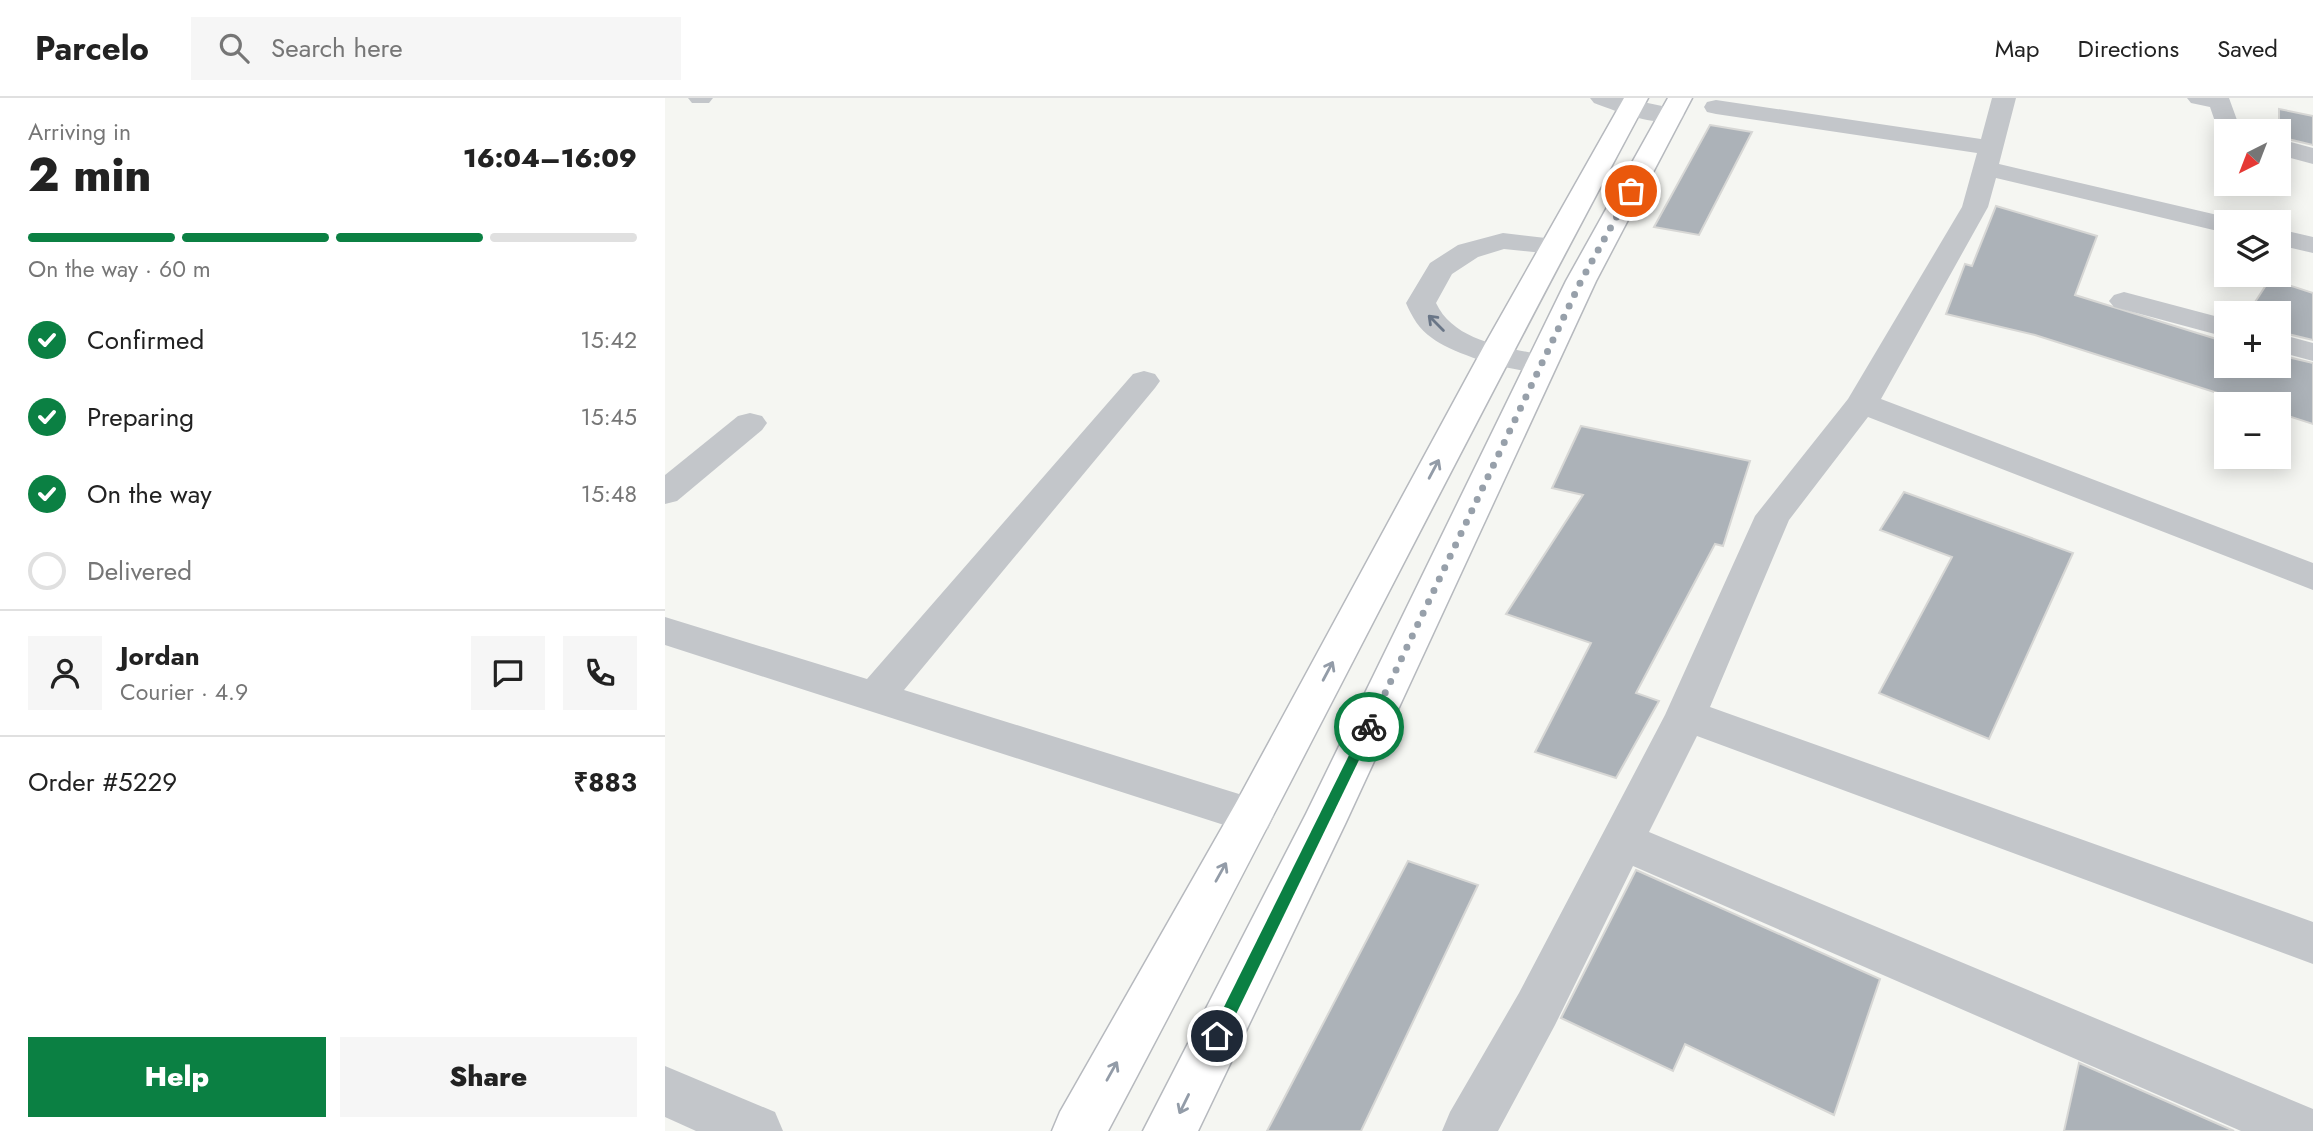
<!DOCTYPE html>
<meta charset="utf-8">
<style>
body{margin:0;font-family:Jost,sans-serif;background:#f6f6f6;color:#222;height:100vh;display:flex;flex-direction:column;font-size:26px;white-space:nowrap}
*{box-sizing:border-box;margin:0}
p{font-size:23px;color:#767676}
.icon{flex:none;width:38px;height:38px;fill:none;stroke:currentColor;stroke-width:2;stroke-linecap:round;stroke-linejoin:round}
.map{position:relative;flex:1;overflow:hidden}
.drawer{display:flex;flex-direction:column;background:#fff;width:665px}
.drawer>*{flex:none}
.needle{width:46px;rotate:222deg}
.fabs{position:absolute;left:1549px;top:21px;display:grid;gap:14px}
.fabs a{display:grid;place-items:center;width:77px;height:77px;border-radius:0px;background:#fff;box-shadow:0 4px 18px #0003;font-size:35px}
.pin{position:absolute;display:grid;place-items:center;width:60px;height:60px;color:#fff;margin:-30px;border:4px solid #fff;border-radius:50%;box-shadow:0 2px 7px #0007}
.courier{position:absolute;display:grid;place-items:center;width:70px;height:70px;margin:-35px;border:5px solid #0b8043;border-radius:50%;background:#fff;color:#222;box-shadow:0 2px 9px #0007}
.overview em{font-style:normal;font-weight:800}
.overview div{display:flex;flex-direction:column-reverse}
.overview{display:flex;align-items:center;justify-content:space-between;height:119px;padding:0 28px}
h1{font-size:46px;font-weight:800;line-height:52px}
.bar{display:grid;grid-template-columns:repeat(4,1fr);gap:10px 7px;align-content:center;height:84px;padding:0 28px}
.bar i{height:9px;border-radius:5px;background:#e0e0e0}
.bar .active{background:#0b8043}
.bar p{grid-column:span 4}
.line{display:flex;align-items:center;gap:18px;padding:0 28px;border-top:2px solid #e0e0e0}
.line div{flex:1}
.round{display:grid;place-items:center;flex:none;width:74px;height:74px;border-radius:0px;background:#f6f6f6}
ol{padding:0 28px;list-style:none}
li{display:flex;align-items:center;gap:21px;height:77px}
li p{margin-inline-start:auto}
li .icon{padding:7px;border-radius:50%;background:#0b8043;color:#fff;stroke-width:4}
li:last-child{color:#767676}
li i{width:38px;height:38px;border:4px solid #e0e0e0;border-radius:50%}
.cta{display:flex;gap:14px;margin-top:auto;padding:14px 28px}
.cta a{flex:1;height:80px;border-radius:0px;background:#0b8043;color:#fff;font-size:28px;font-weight:800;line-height:80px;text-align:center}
.cta a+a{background:#f6f6f6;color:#222}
header{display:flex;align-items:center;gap:42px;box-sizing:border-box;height:98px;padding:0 35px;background:#fff;border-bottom:2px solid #e0e0e0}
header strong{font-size:33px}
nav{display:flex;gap:38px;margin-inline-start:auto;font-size:24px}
.search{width:490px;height:63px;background:#f6f6f6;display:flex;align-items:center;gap:18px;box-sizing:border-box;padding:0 24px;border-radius:0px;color:#767676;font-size:26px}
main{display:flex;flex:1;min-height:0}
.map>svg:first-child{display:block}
.building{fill:#acb2b8;stroke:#d7d7d5;stroke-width:2}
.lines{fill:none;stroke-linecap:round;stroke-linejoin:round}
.major-casing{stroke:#b6b9be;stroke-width:3}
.minor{fill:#c3c6ca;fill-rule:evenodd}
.major{fill:#fff;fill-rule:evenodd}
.oneway{stroke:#6a7687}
.oneway2{stroke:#939ca8}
.route{fill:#0b8043}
.done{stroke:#97a0aa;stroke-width:7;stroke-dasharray:0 12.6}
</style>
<header>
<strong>Parcelo</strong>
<div class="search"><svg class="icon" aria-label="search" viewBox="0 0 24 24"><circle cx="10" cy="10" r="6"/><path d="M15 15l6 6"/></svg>Search here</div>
<nav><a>Map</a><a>Directions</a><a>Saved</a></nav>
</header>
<main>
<section class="drawer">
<div class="overview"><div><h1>2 min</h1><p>Arriving in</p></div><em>16:04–16:09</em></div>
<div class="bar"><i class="active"></i><i class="active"></i><i class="active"></i><i></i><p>On the way · 60 m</p></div>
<ol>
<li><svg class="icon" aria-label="check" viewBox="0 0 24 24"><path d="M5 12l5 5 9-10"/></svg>Confirmed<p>15:42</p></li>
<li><svg class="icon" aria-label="check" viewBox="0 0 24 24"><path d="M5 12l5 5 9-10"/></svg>Preparing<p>15:45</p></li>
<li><svg class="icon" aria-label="check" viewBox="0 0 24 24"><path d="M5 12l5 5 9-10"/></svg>On the way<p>15:48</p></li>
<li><i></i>Delivered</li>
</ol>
<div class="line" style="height:126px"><a class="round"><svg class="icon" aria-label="person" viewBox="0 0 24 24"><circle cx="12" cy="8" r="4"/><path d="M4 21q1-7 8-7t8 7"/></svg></a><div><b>Jordan</b><p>Courier · 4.9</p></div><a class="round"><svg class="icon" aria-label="chat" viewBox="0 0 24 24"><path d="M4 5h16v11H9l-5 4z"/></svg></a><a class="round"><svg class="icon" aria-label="phone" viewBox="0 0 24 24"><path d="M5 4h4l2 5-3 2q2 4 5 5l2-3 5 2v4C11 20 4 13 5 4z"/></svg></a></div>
<div class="line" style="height:91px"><div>Order #5229</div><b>₹883</b></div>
<div class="cta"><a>Help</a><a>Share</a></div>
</section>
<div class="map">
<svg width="1648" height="1033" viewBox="0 0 1648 1033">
<rect width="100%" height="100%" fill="#f5f6f2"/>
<g class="building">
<polygon points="1614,11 1648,18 1648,47 1614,39"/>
<polygon points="1045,27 1087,34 1034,137 989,129"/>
<polygon points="1331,108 1432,138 1410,197 1561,244 1561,268 1614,268 1614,257 1648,265 1648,326 1614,315 1614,306 1587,306 1370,237 1281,216 1300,166 1307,168"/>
<polygon points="1605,181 1648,195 1648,242 1614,234 1614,215 1583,215"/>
<polygon points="916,328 1085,363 1058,448 1050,446 971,595 994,603 951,680 870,654 926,545 841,516 918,397 887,390"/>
<polygon points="1239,394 1408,455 1324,641 1214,595 1287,459 1215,432"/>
<polygon points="743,763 813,787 696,1033 602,1033"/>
<polygon points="971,772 1215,881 1169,1017 1020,946 1008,973 896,920"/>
<polygon points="1414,965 1569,1033 1399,1033"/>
</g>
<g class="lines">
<defs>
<g id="major">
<path d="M959 0H983C799 342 625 690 443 1033H387L395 1014 571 705 820 246Z"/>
<polygon points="1003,0 1027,0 931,183 681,724 533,1033 478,1033 641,716 901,183"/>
</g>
</defs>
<use href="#major" class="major-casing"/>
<g class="minor">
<polygon points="23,0 48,0 44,5 27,5"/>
<path d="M925 0H959L1016 12 1019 17 1016 22C989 29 954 14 929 5Z"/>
<polygon points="1327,0 1351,0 1334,66 1561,119 1573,124 1561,124 1561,135 1331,80 1323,109 1216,301 1648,465 1648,492 1203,319 1124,422 1045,609 1648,824 1648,866 1032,638 984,734 1648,1011 1648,1033 1576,1033 968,768 890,927 833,1033 777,1033 785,1014 854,895 1000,617 1090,418 1183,301 1297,109 1312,55 1051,16 1042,14 1039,9 1042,4 1051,2 1316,41"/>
<polygon points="1522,0 1564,0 1576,33 1561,33 1561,40 1555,38 1545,9 1526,5"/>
<polygon points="1614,41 1648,50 1648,66 1614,57"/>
<polygon points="1614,131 1648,139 1648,155 1614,147"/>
<path d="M838 135 898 142 902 148 898 154 888 156 839 151 813 159 787 176 771 205C790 246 848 250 887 259L892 266 887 273C860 279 789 257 767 240 754 231 747 219 741 205L765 165 793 147Z"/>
<polygon points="1459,194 1561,221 1561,239 1449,209 1444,203 1449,197"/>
<polygon points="1614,236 1648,245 1648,263 1614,254"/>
<polygon points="479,273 490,276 495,283 490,290 239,592 603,705 609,718 603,731 587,736 0,547 0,519 202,581 468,276"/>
<polygon points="85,315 97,318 102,325 97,332 12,403 0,406 0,377 73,318"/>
<polygon points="0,968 110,1014 118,1033 31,1033 0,1019"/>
</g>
<use href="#major" class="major"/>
</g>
<defs><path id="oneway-shaft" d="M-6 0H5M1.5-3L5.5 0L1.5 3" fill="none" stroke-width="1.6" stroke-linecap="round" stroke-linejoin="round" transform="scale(1.75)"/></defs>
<use class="oneway" href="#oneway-shaft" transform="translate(771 225) rotate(-135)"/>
<g class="oneway2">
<use href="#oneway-shaft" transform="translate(769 371) rotate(-62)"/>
<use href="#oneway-shaft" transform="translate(663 573) rotate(-62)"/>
<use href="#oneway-shaft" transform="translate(556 774) rotate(-61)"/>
<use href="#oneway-shaft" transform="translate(447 973) rotate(-61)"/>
<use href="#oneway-shaft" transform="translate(519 1006) rotate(116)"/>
</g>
<polygon class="route" points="704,624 710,629 558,943 547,943 545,938 547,933 698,629"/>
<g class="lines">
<polyline class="done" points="704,629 916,183 966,93"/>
</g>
</svg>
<div class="fabs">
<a><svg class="needle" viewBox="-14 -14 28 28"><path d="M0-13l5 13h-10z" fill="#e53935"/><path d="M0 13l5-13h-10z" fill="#767676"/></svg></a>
<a><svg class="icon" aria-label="layers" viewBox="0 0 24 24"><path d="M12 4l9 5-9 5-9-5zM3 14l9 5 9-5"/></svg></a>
<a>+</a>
<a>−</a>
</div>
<div class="pin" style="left:966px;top:93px;background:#ea580c"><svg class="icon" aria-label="bag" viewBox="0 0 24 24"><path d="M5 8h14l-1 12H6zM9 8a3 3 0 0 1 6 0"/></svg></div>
<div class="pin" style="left:552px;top:938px;background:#1f2937"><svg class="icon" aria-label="home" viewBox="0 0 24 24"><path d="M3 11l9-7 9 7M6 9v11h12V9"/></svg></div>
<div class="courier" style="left:704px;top:629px"><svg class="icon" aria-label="bike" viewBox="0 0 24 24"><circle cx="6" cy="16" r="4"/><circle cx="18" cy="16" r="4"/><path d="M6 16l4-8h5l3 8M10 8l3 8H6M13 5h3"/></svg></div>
</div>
</main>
